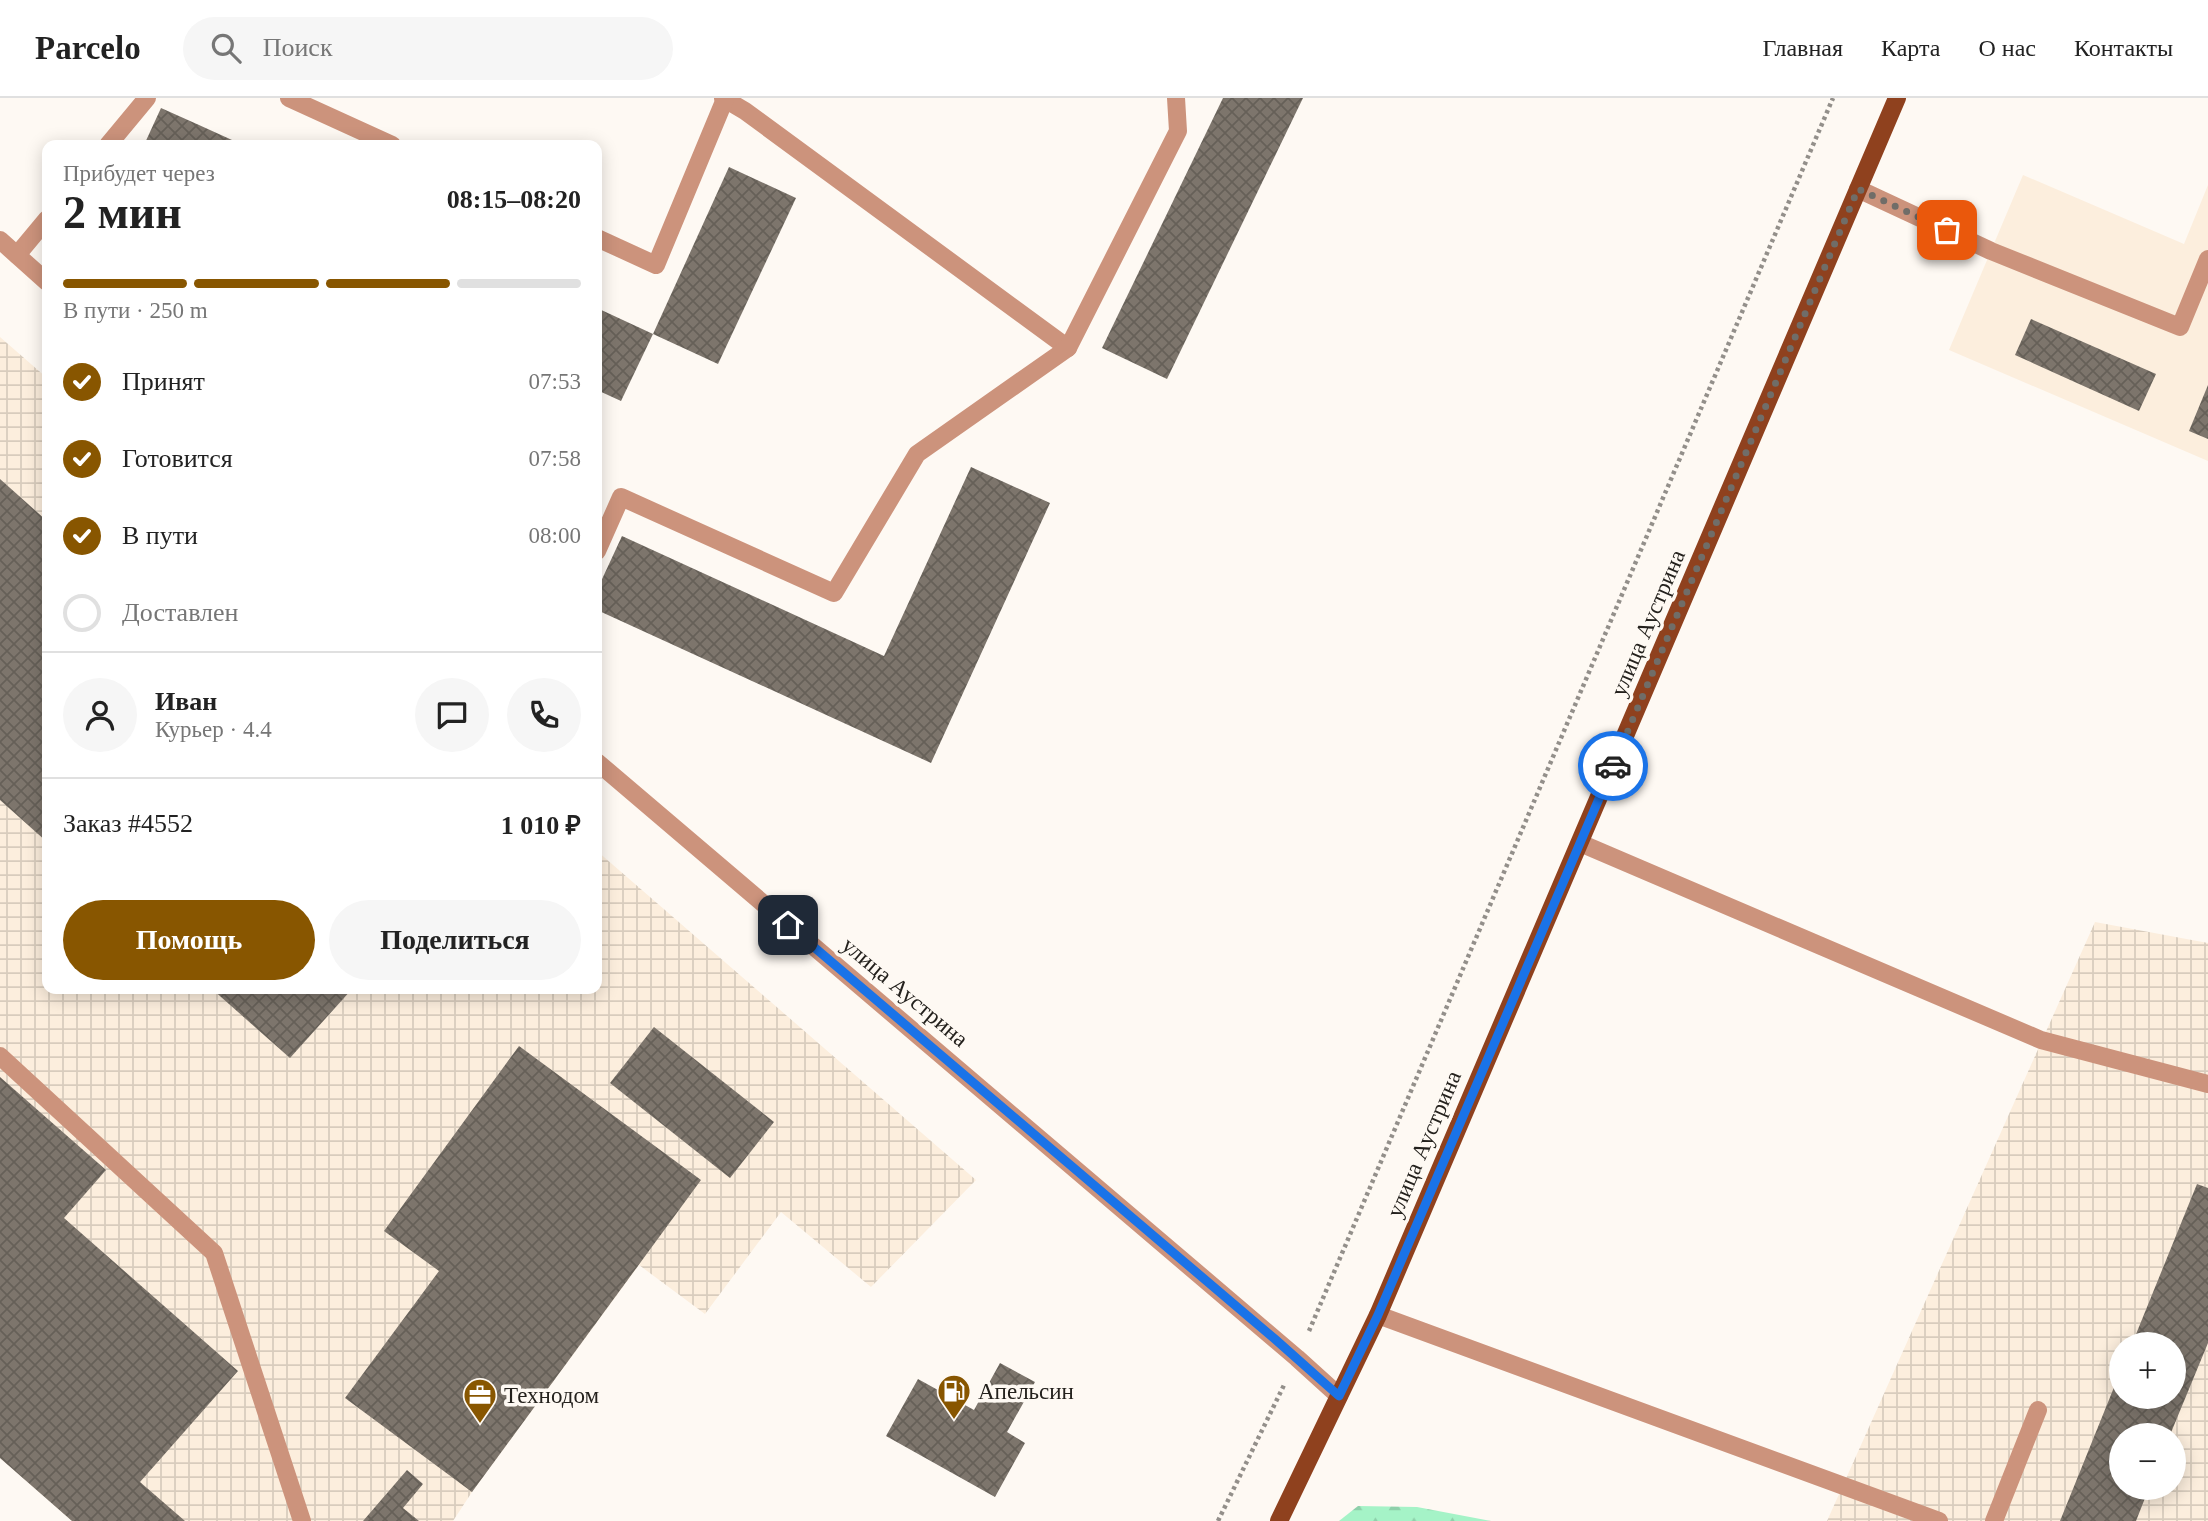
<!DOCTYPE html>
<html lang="ru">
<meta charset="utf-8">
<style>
body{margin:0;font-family:"Times New Roman",serif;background:#f6f6f6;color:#222;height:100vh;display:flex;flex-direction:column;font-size:26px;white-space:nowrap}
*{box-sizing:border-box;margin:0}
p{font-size:23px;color:#767676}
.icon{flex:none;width:38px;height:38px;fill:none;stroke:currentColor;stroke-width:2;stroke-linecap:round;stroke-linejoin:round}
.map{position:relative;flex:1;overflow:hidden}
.sheet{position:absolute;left:42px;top:42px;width:560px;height:854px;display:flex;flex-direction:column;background:#fff;border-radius:14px;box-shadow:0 4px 18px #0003}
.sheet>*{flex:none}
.controls{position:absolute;left:2109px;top:1234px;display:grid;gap:14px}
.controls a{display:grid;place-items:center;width:77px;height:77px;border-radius:50%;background:#fff;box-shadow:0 4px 18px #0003;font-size:35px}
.pin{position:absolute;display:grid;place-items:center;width:60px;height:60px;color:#fff;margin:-30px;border-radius:14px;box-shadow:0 4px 10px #0006}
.courier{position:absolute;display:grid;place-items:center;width:70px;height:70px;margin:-35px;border:5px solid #1a73e8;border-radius:50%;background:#fff;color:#222;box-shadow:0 2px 9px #0007}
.headline em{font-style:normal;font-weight:700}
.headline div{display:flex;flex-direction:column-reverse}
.headline{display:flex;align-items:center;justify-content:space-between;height:119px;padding:0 21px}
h1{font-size:46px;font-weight:700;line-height:52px}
.bar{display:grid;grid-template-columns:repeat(4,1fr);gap:10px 7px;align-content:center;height:84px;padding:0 21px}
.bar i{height:9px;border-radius:5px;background:#e0e0e0}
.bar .current{background:#885600}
.bar p{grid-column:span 4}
.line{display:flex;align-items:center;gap:18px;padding:0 21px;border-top:2px solid #e0e0e0}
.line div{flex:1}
.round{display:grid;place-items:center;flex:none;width:74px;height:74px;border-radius:37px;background:#f6f6f6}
ol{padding:0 21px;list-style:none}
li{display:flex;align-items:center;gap:21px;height:77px}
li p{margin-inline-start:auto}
li .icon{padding:7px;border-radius:50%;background:#885600;color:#fff;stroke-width:4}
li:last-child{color:#767676}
li i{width:38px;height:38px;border:4px solid #e0e0e0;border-radius:50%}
.action{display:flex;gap:14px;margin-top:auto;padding:14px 21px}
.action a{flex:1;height:80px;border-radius:42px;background:#885600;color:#fff;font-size:28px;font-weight:700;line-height:80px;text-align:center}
.action a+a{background:#f6f6f6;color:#222}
header{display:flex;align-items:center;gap:42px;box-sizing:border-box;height:98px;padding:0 35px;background:#fff;border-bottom:2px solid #e0e0e0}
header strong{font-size:33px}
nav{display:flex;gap:38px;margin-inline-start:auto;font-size:24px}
.search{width:490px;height:63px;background:#f6f6f6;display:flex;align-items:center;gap:18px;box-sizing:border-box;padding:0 24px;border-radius:38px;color:#767676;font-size:26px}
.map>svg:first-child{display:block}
.built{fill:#fceedd}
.industrial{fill:url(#industrial-grid);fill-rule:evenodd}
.forest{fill:url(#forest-firs)}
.building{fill:url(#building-cross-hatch)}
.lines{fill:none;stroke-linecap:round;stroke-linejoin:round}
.path{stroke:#938f8a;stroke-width:4.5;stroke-dasharray:3.5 3.5;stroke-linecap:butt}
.service{stroke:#cc937c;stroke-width:18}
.minor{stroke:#cc937c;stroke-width:18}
.primary{stroke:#8f411e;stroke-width:18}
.done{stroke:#706d68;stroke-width:7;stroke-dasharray:0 12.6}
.route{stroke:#1a73e8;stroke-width:9}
.labels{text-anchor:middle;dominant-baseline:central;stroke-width:7;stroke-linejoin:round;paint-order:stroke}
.street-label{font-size:23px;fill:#24211d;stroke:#fef9f3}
.poi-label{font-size:23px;fill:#24211d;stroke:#fef9f3;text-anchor:start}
</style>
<header>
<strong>Parcelo</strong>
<div class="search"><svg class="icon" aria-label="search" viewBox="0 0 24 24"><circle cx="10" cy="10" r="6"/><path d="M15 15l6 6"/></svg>Поиск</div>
<nav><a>Главная</a><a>Карта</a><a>О нас</a><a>Контакты</a></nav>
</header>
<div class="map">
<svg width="2208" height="1423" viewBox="0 0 2208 1423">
<defs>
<pattern id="industrial-grid" width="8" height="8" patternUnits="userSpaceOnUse" patternTransform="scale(1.75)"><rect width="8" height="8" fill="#fceedd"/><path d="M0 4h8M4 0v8" fill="none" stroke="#d8ccbd"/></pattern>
<pattern id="forest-firs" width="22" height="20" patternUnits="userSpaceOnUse" patternTransform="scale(1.75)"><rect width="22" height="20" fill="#a5f3c7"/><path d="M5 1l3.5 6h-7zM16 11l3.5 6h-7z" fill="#8ed0aa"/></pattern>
<pattern id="building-cross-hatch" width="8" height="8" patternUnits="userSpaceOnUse" patternTransform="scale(1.75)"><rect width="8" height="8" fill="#7d756c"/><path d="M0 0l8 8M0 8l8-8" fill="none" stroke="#666058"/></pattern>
</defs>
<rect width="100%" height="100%" fill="#fef9f3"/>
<polygon class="built" points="2023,77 2184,146 2208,87 2208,363 1949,252"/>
<g class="industrial">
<polygon points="0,239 47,280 47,891 597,891 597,753 976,1082 871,1189 781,1114 705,1216 639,1167 472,1394 453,1423 72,1423 0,1360"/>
<path d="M2095 824 2208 845V1423H1827ZM2121 1246H2174V1298H2121ZM2121 1337H2174V1390H2121Z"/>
</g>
<polygon class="forest" points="1358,1408 1417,1409 1491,1423 1339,1423"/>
<g class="building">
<polygon points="1223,0 1303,0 1167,281 1102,250"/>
<polygon points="161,10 199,27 243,47 144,47"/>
<polygon points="729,69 796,100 718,266 653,236"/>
<polygon points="597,210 653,236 621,303 597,292"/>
<polygon points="2031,221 2156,276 2139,313 2015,257"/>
<polygon points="2208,287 2208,341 2189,333"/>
<polygon points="971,369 1050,405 931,665 597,512 597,492 622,438 884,558"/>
<polygon points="0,381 47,423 47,744 0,702"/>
<polygon points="212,891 352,891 290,960"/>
<polygon points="654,929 774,1024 730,1080 610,985"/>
<polygon points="519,948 701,1082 472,1394 345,1300 439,1173 384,1133"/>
<polygon points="0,979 106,1072 64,1120 238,1273 140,1384 185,1423 72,1423 0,1360"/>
<polygon points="2197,1086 2208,1090 2208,1245 2170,1337 2121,1337 2121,1390 2149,1390 2136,1423 2060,1423 2121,1272 2121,1298 2174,1298 2174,1246 2132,1246"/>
<polygon points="1000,1265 1035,1284 1007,1334 1025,1345 995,1399 886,1338 918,1281 974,1312"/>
<polygon points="407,1372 423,1386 403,1410 419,1423 363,1423"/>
</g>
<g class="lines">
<g class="path">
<polyline points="1309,1233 1833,0"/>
<polyline points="1218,1423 1285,1285"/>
</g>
<g class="service">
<polyline points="289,0 392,47"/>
<polyline points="723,0 745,13 1068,250"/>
<polyline points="108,47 147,0"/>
<polyline points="1858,91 1991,153 2180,229 2208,161"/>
<polyline points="597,140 656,167 725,1"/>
<polyline points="17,157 47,121"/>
<polyline points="597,453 621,399 834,495 917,356 1068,250 1178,33 1176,0"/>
<polyline points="1580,745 2041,942 2208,986"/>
<polyline points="0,958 214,1155 302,1423"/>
<polyline points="1378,1217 1939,1423"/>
<polyline points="1994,1423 2038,1312"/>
</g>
<g class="minor">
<polyline points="0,142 47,184"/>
<polyline points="597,664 1297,1260 1339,1298"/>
</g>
<polyline class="primary" points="1279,1423 1378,1217 1897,0"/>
</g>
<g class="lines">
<polyline class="done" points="1613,668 1858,91 1947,132"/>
<polyline class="route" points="788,827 1276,1242 1339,1298 1378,1217 1613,668"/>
</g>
<defs>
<symbol id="fuel-pin" viewBox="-11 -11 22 30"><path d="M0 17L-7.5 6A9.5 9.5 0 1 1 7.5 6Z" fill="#885600" stroke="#fef9f3"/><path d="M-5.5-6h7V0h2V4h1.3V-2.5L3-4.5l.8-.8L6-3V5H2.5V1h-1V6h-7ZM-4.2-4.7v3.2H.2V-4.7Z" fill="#fff"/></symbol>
<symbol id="office-pin" viewBox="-11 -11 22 30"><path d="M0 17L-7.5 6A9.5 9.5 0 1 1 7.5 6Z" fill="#885600" stroke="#fef9f3"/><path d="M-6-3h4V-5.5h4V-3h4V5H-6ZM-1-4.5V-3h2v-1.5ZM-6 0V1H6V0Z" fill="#fff"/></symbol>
</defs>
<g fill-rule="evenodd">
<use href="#fuel-pin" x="935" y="1274" width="38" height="52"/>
<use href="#office-pin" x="461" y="1278" width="38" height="52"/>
</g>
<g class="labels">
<g class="street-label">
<text transform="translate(1648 525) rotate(-67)">улица Аустрина</text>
<text transform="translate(905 894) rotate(40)">улица Аустрина</text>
<text transform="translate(1424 1046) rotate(-67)">улица Аустрина</text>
</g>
<g class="poi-label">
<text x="978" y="1293">Апельсин</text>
<text x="504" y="1297">Технодом</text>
</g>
</g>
</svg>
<div class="controls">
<a>+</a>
<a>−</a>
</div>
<div class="pin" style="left:1947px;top:132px;background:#ea580c"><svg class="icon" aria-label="bag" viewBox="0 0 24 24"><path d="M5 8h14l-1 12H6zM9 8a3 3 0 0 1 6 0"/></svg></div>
<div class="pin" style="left:788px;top:827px;background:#1f2937"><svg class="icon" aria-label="home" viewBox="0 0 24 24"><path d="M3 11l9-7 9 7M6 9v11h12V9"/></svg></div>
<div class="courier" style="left:1613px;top:668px"><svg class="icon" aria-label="car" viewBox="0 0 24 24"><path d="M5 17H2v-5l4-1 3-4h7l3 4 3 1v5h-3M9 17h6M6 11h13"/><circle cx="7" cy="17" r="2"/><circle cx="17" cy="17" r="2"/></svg></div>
<section class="sheet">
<div class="headline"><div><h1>2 мин</h1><p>Прибудет через</p></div><em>08:15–08:20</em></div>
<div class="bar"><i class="current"></i><i class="current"></i><i class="current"></i><i></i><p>В пути · 250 m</p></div>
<ol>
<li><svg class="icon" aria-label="check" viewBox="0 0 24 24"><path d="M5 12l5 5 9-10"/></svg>Принят<p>07:53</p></li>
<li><svg class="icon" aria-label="check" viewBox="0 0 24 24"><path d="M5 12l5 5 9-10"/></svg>Готовится<p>07:58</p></li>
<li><svg class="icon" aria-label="check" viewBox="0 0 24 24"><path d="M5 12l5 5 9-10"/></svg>В пути<p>08:00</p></li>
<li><i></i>Доставлен</li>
</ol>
<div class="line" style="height:126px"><a class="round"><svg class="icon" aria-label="person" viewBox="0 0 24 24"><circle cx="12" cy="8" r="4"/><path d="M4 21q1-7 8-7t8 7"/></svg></a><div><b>Иван</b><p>Курьер · 4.4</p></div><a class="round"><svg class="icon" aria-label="chat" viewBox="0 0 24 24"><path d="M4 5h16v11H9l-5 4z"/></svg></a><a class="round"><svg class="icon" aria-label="phone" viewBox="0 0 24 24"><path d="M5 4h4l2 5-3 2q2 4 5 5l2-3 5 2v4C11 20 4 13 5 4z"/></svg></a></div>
<div class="line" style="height:91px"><div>Заказ #4552</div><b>1 010 ₽</b></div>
<div class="action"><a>Помощь</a><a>Поделиться</a></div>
</section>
</div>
